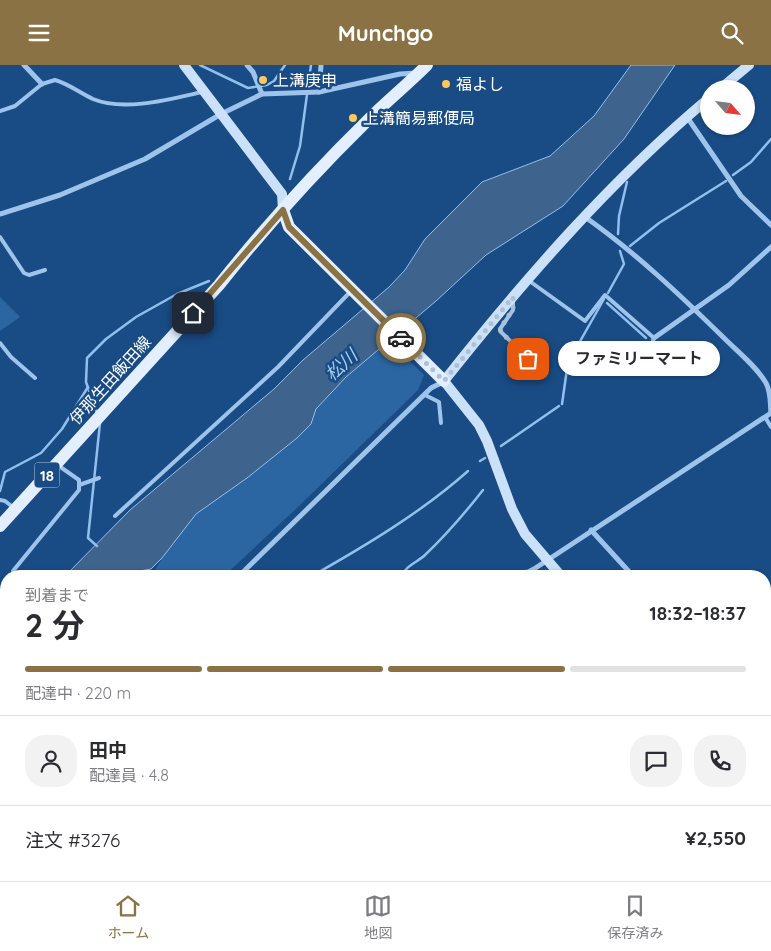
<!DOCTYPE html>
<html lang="ja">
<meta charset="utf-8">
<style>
body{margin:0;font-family:Quicksand,"Noto Sans JP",sans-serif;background:#f2f2f3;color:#2b2b33;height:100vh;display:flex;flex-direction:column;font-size:19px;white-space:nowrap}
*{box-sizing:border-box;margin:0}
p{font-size:16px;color:#7c7c81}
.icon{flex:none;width:28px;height:28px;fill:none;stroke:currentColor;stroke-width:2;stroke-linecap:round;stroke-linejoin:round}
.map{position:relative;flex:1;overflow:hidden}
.details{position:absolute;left:0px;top:505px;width:771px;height:311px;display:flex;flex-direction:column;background:#fff;border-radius:20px 20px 0 0;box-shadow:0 1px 4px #0004}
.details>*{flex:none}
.needle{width:32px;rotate:118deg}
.buttons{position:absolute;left:700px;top:15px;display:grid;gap:10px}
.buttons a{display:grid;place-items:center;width:55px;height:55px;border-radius:50%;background:#fff;box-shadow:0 1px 4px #0004;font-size:25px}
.pin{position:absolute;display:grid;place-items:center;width:42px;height:42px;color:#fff;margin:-21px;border-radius:10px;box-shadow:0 2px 8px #0006}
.courier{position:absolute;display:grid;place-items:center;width:50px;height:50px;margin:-25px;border:4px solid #8a7244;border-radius:50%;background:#fff;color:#222;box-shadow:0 1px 6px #0007}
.bubble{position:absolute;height:35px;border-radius:18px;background:#fff;box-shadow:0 1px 4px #0004;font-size:16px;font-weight:700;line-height:35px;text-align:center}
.head em{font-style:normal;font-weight:700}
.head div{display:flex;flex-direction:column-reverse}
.head{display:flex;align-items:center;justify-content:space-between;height:85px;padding:0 25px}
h1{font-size:32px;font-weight:700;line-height:38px}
.bar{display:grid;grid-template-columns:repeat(4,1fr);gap:8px 5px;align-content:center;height:60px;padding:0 25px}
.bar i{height:6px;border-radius:4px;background:#e1e1e2}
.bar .selected{background:#8a7244}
.bar p{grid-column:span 4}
.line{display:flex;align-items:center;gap:12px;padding:0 25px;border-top:1px solid #e1e1e2}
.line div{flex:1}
.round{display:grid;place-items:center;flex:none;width:52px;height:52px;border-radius:20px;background:#f2f2f3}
header{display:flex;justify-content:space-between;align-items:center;height:65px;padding:0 25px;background:#8a7244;color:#fff;font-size:22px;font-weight:700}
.dock{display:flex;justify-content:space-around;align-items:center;height:70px;border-top:1px solid #e1e1e2;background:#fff;font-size:14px;color:#7c7c81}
.dock a{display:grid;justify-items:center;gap:2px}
.dock .selected{color:#8a7244}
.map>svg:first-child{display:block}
.green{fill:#2b66a3}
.water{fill:#3e648e;stroke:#91c0ef}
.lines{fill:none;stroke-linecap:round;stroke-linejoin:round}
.stream{stroke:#91c0ef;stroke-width:2.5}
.lane{stroke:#9ec4ec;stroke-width:4}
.street{stroke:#9ec4ec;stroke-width:5}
.secondary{stroke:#cbe0f9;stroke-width:10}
.primary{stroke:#e3efff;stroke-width:12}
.done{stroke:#aec0d4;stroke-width:5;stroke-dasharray:0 9}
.route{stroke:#8a7244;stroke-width:6}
.poi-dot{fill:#ffc959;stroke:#194c85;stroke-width:2}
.labels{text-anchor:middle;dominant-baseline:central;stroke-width:5;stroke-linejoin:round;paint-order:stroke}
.shield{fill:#194c85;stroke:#bac9da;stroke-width:1}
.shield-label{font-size:15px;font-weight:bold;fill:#fff}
.poi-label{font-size:16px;fill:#fff;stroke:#194c85;text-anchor:start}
.street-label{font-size:16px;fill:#fff;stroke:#194c85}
.water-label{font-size:18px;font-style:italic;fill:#aacef4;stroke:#194c85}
</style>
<header><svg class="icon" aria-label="menu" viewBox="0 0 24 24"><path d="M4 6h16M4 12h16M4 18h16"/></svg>Munchgo<svg class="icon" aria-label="search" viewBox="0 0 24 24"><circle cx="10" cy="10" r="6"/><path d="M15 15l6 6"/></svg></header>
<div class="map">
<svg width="771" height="816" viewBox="0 0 771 816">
<rect width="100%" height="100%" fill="#194c85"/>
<g class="green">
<polygon points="0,232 20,252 0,266"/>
<polygon points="389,276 424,310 418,325 298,442 224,511 152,511 162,493 196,449 247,413 297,373 311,359 316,344 346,312"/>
<polygon points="0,648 6,655 6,707 0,713"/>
</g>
<g class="water">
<polygon points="631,0 675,0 624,74 563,141 486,190 436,236 346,312 316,344 311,359 297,373 247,413 196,449 162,493 151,504 128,508 125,511 65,511 130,445 274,324 303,295 389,222 405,205 425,174 482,117 550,91 594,51"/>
<polygon points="6,574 6,655 0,648 0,580"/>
</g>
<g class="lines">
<g class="stream">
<polyline points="200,0 248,23 267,20 274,16 285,0"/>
<polyline points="733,110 751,97 771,74"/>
<polyline points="290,114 300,81 311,0"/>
<polyline points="618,169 619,151 627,117"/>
<polyline points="630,181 659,158 726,116"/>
<polyline points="608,228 624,199 620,186"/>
<polyline points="607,238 646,273"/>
<polyline points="657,281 682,288 705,284"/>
<polyline points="562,339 567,304 574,287 604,234"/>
<polyline points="97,348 86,317 87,293 106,274 136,252 177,229 209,216"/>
<polyline points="501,381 559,341"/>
<polyline points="480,396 485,393"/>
<polyline points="0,426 5,407 41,388 62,364 88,322"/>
<polyline points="97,481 88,473 100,358"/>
<path d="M312 511C365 481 422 447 468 406"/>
<path d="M402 511C405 501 418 497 425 490 446 470 465 448 483 425"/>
<polyline points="765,657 767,656"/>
<polyline points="0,740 6,734"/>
<polyline points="0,797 6,792"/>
<polyline points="123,816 130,810"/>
<polyline points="720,816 724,810"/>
</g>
<g class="lane">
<path d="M0 46 15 41 42 19 55 15C69 19 80 28 93 34 124 47 171 34 202 27"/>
<polyline points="0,172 24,208 29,210 45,205"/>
<polyline points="528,215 585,256 605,230 654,273 651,281 632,292"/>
<polyline points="513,235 513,245 500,264 501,267 543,308"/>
<polyline points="0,278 11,292 35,313"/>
<polyline points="425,330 439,337 441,358"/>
<polyline points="765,352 771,362"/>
<polyline points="79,420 99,413"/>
<polyline points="0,435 5,436 14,443"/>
<polyline points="115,451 278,302 351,226"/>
<polyline points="13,506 79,425 79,415 59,401"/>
<polyline points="765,661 771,656"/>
</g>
<g class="street">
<polyline points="24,0 42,19"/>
<polyline points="247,0 253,7 262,29"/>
<polyline points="319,27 321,0"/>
<polyline points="687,52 741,131 771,160"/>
<polyline points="0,149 60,130 145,94 221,49 262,29 319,27 400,9 416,8"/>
<path d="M585 152C635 187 680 230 724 273 738 287 756 301 766 318 771 327 770 338 771 348"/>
<polyline points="654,273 729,220 771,182"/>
<polyline points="591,465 633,511"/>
<polyline points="239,511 431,323 443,317"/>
<polyline points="495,511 528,507 534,504 771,348"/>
<polyline points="765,649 771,649"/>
<polyline points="0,724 6,719"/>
<polyline points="599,810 605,816"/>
<polyline points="117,816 123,810"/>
<polyline points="296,816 299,810"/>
</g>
<g class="secondary">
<polyline points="184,0 282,129 283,145"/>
<polyline points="720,24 749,0"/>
<path d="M561 511 525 469 512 444 487 376 479 360 444 316C524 215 610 116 709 33"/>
<polyline points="765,747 771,755"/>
</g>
<g class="primary">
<polyline points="283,145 289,162 444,316"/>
<path d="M0 461 219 220C265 162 315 107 368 55 387 36 408 19 427 0"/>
</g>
</g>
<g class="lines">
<polyline class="done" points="401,273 444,316 513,232 513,244 500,264 501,267 528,294"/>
<polyline class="route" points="193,248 283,145 289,162 401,273"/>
</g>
<g class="poi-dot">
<circle cx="263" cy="15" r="5"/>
<circle cx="446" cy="19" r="5"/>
<circle cx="353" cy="53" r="5"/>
</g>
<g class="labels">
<rect class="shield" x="34.5" y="397.5" width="25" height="25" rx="4"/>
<g class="shield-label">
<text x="47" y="410">18</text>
</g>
<g class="poi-label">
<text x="273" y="15">上溝庚申</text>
<text x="456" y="19">福よし</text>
<text x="363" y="53">上溝簡易郵便局</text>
</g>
<g class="street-label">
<text transform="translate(110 315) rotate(-48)">伊那生田飯田線</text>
</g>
<g class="water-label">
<text transform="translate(341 300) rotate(-42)">松川</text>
</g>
</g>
</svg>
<div class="buttons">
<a><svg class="needle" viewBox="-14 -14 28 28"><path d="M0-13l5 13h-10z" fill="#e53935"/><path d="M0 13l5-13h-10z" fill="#7c7c81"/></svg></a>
</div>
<div class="pin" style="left:528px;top:294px;background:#ea580c"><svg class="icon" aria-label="bag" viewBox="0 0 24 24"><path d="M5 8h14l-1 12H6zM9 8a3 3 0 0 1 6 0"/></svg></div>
<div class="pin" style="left:193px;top:248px;background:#1f2937"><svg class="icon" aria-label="home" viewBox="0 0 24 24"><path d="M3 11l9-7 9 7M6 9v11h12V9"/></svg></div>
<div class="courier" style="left:401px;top:273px"><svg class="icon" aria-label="car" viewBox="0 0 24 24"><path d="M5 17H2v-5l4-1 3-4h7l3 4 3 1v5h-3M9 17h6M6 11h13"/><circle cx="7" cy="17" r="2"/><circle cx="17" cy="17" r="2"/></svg></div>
<div class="bubble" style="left:558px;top:276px;width:162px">ファミリーマート</div>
<section class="details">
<div class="head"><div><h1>2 分</h1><p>到着まで</p></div><em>18:32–18:37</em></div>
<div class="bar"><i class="selected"></i><i class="selected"></i><i class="selected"></i><i></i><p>配達中 · 220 m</p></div>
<div class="line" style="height:90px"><a class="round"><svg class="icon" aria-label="person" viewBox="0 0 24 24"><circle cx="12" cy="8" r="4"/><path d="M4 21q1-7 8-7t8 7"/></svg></a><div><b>田中</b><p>配達員 · 4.8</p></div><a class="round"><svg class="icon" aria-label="chat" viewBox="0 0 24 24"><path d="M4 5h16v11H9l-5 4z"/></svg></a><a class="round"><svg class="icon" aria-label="phone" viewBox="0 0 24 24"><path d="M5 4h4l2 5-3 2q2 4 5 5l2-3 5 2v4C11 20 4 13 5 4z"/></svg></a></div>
<div class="line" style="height:65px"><div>注文 #3276</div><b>¥2,550</b></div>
</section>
</div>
<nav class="dock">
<a class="selected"><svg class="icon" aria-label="home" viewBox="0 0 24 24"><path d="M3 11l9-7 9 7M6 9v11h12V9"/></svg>ホーム</a>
<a><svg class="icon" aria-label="map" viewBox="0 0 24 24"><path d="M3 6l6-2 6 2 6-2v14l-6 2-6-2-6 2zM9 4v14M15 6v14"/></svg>地図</a>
<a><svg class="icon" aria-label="saved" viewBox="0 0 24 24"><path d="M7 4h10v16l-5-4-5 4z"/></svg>保存済み</a>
</nav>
